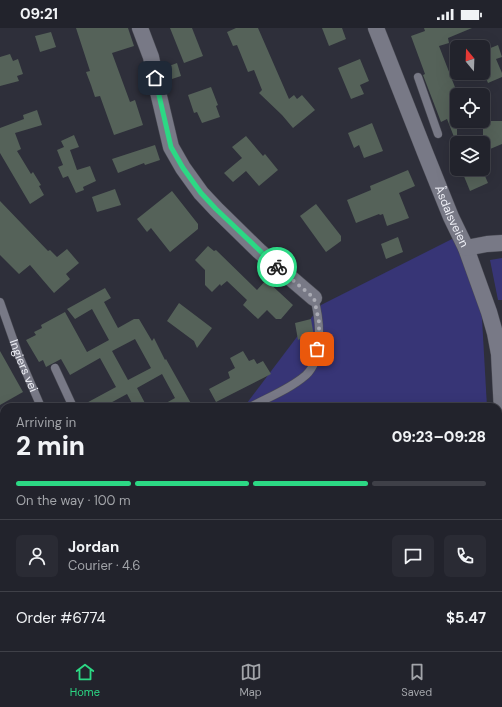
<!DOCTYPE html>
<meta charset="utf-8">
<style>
body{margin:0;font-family:"DM Sans",sans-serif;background:#2a2b34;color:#f1f3f6;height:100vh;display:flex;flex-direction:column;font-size:15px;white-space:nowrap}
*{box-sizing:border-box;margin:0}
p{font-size:13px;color:#a2a4a9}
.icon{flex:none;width:22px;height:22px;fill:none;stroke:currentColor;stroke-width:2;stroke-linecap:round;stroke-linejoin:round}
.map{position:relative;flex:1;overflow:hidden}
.side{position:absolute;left:0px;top:375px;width:502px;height:248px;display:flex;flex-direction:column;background:#22232c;border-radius:12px 12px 0 0;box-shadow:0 4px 16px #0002,0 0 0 1px #3f4048}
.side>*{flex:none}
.needle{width:26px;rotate:341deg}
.buttons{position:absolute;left:450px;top:12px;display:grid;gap:8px}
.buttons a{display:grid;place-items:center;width:40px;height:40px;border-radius:6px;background:#22232c;box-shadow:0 4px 16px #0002,0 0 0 1px #3f4048;font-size:20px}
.pin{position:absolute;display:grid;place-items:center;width:34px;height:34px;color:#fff;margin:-17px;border-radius:8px;box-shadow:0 2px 6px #0006}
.courier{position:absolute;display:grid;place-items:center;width:40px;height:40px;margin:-20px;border:3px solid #2cd884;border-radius:50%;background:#fff;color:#222;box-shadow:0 1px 5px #0007}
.overview em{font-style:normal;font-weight:800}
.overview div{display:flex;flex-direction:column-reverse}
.overview{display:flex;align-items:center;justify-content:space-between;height:68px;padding:0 16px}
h1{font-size:26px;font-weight:800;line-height:30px}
.bar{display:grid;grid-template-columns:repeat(4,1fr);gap:6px 4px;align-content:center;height:48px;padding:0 16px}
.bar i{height:5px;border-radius:3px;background:#3f4048}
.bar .on{background:#2cd884}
.bar p{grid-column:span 4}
.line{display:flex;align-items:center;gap:10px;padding:0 16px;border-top:1px solid #3f4048}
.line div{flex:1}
.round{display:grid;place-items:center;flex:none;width:42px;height:42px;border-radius:6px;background:#2a2b34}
.status{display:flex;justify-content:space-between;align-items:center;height:28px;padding:0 20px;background:#22232c;direction:ltr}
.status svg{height:11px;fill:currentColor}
.tab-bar{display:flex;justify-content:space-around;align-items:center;height:56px;border-top:1px solid #3f4048;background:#22232c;font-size:11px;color:#a2a4a9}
.tab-bar a{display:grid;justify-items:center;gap:2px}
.tab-bar .on{color:#2cd884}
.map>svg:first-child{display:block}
.green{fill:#373576}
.building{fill:#556259;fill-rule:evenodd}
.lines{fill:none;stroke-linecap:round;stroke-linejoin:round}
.lane-casing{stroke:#4a4b54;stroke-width:9}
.street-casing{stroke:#4a4b54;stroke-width:17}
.lane{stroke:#787986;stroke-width:8}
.street{stroke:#787986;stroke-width:16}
.done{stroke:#aaabb4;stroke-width:4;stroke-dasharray:0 7.2}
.route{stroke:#2cd884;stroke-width:5}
.labels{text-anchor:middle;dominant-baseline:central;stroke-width:3;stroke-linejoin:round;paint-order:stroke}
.street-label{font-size:12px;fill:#edeef5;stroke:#242530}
</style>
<div class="status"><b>09:21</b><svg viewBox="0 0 49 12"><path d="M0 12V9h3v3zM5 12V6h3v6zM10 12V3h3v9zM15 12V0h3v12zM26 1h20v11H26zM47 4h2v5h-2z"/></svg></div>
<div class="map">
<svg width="502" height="623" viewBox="0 0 502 623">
<rect width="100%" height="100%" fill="#2e2f3a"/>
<g class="green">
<polygon points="458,208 481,273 487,379 244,379 321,277"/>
<polygon points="502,230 502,272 498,272 490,232"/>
</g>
<g class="building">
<polygon points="76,0 128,0 134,18 112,25 130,74 135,72 143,97 114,107 100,68 95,69 91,57 86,44 90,43"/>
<polygon points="170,0 192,0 203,28 184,35"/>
<polygon points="236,0 258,0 289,71 294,67 297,71 302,67 315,82 293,100 282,87 259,65 262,62 254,42 248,44 237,17 233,18 227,4"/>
<polygon points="322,0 342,0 346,11 329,18"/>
<polygon points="424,0 472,0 448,10 449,15 439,18 458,67 452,67 457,79 457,113 456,114 447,91 441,94 423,47 425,46 411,8 425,3"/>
<polygon points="51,4 56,19 40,24 35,8"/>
<polygon points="498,17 502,29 496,31 502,45 502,49 488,55 483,43 483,23"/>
<polygon points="10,26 13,33 18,31 23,46 17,48 19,53 0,58 0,29"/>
<polygon points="360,31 369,53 360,57 364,66 351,71 338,40"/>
<polygon points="177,35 181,48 169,52 164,40"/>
<polygon points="211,59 218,77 216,78 220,89 202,95 197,84 194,85 188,67"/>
<polygon points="37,82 42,97 15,105 21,121 17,123 31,146 33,144 41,157 39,158 44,167 30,176 0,125 0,100 24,91 23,87"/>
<polygon points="483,93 502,93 502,116 483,124"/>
<polygon points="372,95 383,123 364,130 359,117 354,120 348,105"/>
<polygon points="74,107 79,119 70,122 77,142 90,138 96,153 83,159 84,162 76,165 68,148 63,150 58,139 63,137 57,122 64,119 61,113"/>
<polygon points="246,108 263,128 265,126 278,142 259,158 246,143 233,154 224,145 242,130 232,119"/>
<polygon points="155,117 160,132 145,137 144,135 118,145 112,131"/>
<polygon points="461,141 482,141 488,155 470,163"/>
<polygon points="408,142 415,158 399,165 409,190 387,198 383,186 380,187 379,186 356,195 347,172 371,162 370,158"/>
<polygon points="115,161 121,177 97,184 92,169"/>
<polygon points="172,163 198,196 198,201 170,224 151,200 147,204 137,191"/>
<polygon points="0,173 48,223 50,222 57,229 67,221 79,235 66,246 70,251 54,265 30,237 19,246 0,227"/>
<polygon points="316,176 341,208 341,213 326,224 300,188"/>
<polygon points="398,209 403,224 386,231 381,216"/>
<polygon points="208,218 214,223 216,222 257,262 266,252 293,277 281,291 276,291 267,282 258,291 243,277 247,272 227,253 221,258 220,256 212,264 205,257 205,242 195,232"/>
<path d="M105 260 111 270 104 274 118 300 134 291H139L152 313 154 310 165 332 166 331 193 379H159L175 370 162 346 137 360 147 379H134L127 366 103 379H79L116 359 100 330 70 347 61 331 46 339 43 332 39 334 26 312 36 307 34 304 42 300 41 297 65 284 87 324 109 312 92 281 75 291 67 281ZM135 311 151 340 128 352 112 323Z"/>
<polygon points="179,275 212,300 197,320 194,313 167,293"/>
<polygon points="311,291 313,303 313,309 311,309 312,314 301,317 300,311 298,312 295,295"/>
<polygon points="0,323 23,364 0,377"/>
<polygon points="243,323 249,333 254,331 257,336 263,333 271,346 216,374 209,361 230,350 228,344 235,340 230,330"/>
</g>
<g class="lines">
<defs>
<g id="lane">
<polyline points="418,49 438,106"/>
<path id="s1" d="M0 274 19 328 41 379"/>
<polyline points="55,340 73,379"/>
<path d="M250 379C269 369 290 361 306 347 324 330 320 291 314 270"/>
<polyline points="374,619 378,623"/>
<polyline points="391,623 391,619"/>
</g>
<g id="street">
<polyline points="140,0 151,29 158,64 171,119 183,140 201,165 216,181 259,223 314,270"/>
<path id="s2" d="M376 0 426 127 451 189 466 220 489 284 495 305 499 326 502 384"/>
<polyline points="466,220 487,216 502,215"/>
<polyline points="0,608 4,615"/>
<polyline points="190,619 203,623"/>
<polyline points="55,623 58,619"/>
</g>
</defs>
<use href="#lane" class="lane-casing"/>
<use href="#street" class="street-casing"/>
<use href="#lane" class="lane"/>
<use href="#street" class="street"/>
</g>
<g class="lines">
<polyline class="done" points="277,239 314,270 319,294 319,308 317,321"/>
<polyline class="route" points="155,50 171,119 183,140 201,165 216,181 277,239"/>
</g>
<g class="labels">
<g class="street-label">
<text stroke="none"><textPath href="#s2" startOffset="203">Åsdalsveien</textPath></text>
<text stroke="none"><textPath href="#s1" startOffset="68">Ingiers vei</textPath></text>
</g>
</g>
</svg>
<div class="buttons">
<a><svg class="needle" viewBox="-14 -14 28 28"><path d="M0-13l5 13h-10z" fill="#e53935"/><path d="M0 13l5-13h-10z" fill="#a2a4a9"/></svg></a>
<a><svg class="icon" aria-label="locate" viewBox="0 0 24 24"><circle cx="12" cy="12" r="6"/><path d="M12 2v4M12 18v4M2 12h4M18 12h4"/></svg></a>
<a><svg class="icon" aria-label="layers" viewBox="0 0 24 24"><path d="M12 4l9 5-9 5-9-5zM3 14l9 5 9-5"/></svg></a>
</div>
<div class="pin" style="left:317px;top:321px;background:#ea580c"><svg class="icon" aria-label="bag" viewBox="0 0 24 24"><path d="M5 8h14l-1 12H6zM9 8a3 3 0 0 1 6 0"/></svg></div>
<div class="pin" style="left:155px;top:50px;background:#1f2937"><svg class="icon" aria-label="home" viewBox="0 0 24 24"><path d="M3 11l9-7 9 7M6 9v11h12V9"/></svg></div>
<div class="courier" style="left:277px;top:239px"><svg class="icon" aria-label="bike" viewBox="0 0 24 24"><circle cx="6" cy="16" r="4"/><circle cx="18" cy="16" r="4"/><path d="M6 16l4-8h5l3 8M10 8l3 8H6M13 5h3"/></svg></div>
<section class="side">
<div class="overview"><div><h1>2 min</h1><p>Arriving in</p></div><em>09:23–09:28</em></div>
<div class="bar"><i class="on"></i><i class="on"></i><i class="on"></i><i></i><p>On the way · 100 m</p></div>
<div class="line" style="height:72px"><a class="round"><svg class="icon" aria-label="person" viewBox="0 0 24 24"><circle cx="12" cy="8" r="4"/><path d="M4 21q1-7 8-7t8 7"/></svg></a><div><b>Jordan</b><p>Courier · 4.6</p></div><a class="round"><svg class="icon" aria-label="chat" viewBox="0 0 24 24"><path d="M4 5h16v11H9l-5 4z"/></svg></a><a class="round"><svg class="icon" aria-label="phone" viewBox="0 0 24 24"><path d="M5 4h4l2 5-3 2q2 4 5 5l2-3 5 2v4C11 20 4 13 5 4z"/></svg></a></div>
<div class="line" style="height:52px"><div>Order #6774</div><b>$5.47</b></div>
</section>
</div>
<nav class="tab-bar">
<a class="on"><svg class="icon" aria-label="home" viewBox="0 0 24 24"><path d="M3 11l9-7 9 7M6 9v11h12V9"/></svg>Home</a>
<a><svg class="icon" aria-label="map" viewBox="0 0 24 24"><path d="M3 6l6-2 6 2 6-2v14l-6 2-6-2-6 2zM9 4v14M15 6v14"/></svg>Map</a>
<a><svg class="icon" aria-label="saved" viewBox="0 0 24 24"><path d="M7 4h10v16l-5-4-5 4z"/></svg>Saved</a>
</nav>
